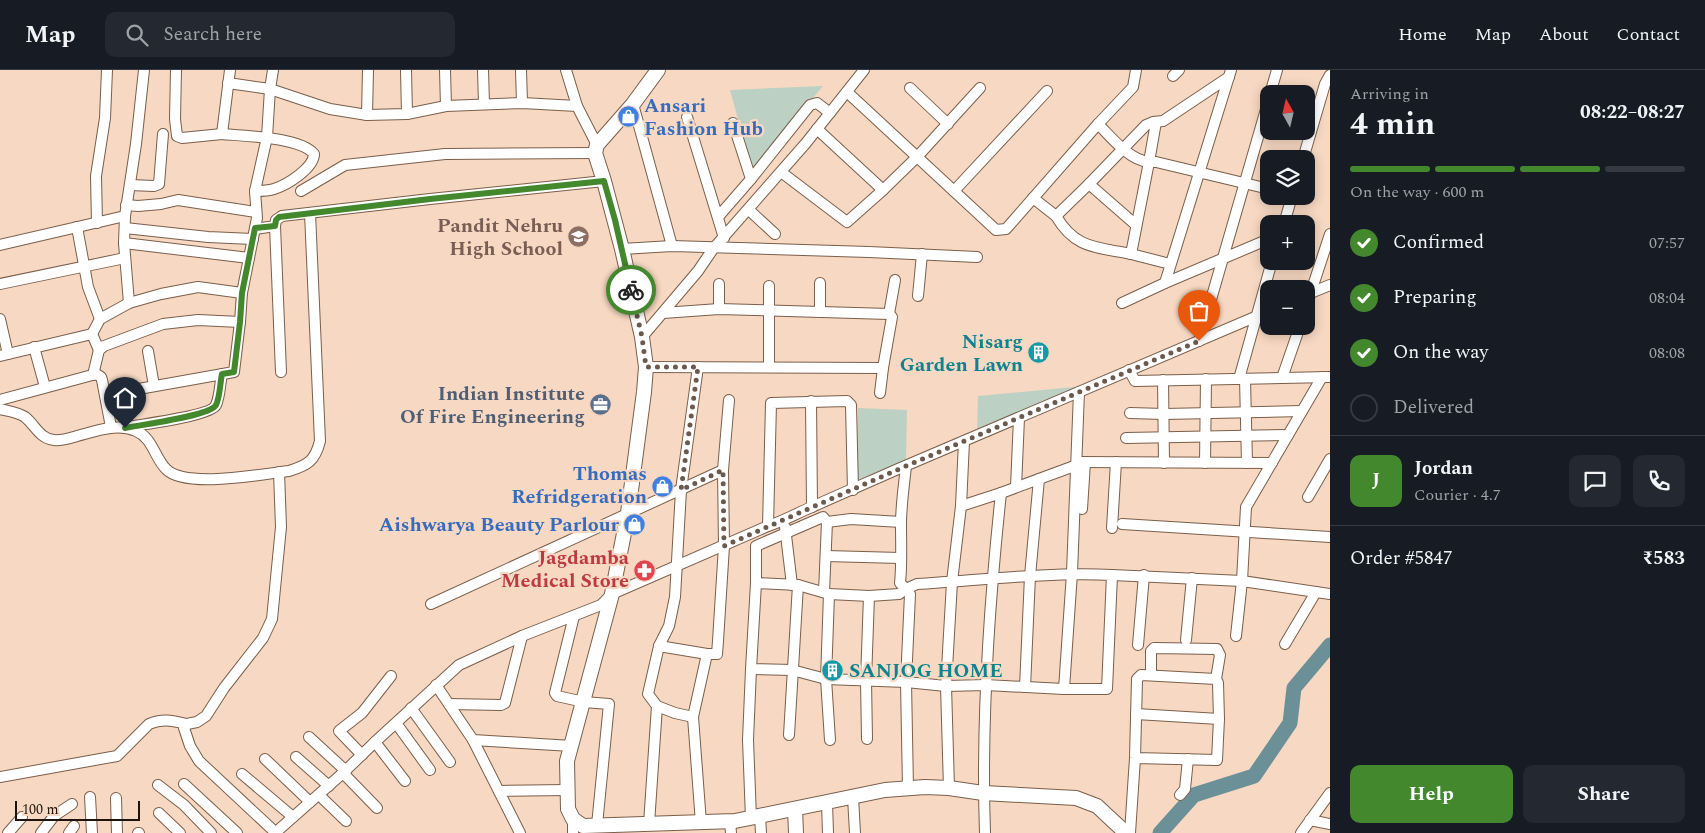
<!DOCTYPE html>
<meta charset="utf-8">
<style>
body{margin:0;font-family:Spectral,serif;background:#242831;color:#f1f3f6;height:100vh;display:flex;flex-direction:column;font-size:19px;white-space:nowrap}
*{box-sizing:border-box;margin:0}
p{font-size:16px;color:#9ea1a6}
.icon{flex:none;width:28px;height:28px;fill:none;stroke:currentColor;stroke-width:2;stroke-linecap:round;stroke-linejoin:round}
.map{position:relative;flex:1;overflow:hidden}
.details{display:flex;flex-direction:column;background:#171b24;width:375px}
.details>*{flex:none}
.needle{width:32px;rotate:352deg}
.fabs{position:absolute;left:1260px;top:15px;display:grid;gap:10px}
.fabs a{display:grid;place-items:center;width:55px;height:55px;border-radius:10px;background:#171b24;box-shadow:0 2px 12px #0003;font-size:25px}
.scale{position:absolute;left:15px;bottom:12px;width:125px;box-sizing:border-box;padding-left:5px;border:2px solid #1e140c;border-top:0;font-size:14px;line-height:18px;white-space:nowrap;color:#1e140c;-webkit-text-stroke:4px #f7d8c2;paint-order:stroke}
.pin{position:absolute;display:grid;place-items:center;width:42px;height:42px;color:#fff;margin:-51px -21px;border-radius:50% 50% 50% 0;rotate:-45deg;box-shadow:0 0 5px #0007}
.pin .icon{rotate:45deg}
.courier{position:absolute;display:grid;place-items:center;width:50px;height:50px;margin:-25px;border:4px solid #43882d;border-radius:50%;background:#fff;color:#222;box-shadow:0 1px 6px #0007}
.headline em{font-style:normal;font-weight:700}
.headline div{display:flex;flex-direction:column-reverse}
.headline{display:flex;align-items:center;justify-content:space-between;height:85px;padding:0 20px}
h1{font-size:32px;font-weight:700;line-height:38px}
.bar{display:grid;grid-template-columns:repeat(4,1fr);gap:8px 5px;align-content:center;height:60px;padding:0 20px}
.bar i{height:6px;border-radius:4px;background:#363941}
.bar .on{background:#43882d}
.bar p{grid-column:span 4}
.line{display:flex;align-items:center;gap:12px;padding:0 20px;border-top:1px solid #363941}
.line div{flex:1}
.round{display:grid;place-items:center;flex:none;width:52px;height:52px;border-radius:10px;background:#242831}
ol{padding:0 20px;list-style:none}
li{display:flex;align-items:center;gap:15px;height:55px}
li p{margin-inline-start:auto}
li .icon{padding:5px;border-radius:50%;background:#43882d;color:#fff;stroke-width:4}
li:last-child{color:#9ea1a6}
li i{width:28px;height:28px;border:2px solid #363941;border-radius:50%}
.action{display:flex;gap:10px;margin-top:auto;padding:10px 20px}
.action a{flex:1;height:58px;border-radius:10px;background:#43882d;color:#fff;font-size:20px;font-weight:700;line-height:58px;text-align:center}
.action a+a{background:#242831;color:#f1f3f6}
header{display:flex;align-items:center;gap:30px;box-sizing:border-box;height:70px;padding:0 25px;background:#171b24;border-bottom:1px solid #363941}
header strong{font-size:24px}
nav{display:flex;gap:28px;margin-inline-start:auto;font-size:18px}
.search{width:350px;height:45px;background:#242831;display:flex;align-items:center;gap:12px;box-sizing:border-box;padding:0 18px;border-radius:10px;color:#9ea1a6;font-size:19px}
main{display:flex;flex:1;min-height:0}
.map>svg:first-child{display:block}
.green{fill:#bcd1c3}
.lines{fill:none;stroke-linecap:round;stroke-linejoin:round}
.river{stroke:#6c9097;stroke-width:15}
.street-casing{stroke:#7a5f4b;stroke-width:12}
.secondary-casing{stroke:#7a5f4b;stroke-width:16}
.street{stroke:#fff;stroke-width:10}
.secondary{stroke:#fff;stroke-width:14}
.done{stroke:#6a594c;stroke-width:5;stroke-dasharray:0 9}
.route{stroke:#43882d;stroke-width:6}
.labels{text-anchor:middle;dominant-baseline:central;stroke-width:4.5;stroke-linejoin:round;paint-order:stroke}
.shop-label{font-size:20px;font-weight:bold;fill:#366cbe;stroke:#f7d8c2;text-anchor:end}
.education-label{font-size:20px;font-weight:bold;fill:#785e54;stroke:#f7d8c2;text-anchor:end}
.culture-label{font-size:20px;font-weight:bold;fill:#0d838f;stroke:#f7d8c2;text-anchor:end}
.service-label{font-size:20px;font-weight:bold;fill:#4e5e75;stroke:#f7d8c2;text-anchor:end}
.health-label{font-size:20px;font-weight:bold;fill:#be3a42;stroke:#f7d8c2;text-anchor:end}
</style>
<header>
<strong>Map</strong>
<div class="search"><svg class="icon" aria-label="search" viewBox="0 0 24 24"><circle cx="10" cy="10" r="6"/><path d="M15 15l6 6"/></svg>Search here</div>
<nav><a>Home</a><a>Map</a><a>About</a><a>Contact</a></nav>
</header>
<main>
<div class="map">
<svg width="1330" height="763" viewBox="0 0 1330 763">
<rect width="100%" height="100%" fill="#f7d8c2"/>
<g class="green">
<polygon points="823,16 752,100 730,20"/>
<polygon points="1085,316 977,362 978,326"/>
<polygon points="858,338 907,340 906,392 857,414"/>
</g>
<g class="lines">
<polyline class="river" points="1160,763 1194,725 1254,706 1290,653 1294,618 1330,575"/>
<defs>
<g id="street">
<polyline points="176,0 175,49 177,66 182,68 222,64"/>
<path d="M230 0 222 64C244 66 300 67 314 84 314 98 287 115 274 119 268 121 261 121 255 121"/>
<polyline points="406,0 407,44"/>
<polyline points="445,0 446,36"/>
<polyline points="483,0 484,34"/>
<polyline points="521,0 522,33"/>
<polyline points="566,0 577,36 597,75"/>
<polyline points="1173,6 1179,0"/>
<polyline points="228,13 270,19 330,39 367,45 407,44 446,36 522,33 577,36"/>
<polyline points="910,18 948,54"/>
<polyline points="847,22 996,160 1006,159 1098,54 1133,17 1136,0"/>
<polyline points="1270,24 1277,0"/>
<polyline points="633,34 672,176"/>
<polyline points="367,45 368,0"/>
<polyline points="687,47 724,168"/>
<path d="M1098 54C1112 68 1129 90 1149 92L1156 52"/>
<polyline points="817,59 883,120 917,87 980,18"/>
<polyline points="1303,89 1325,14 1330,5"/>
<polyline points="781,102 847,152 883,120"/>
<polyline points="751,109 810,35 817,33 830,43"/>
<polyline points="1089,114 1146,55 1153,52 1163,51 1229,7"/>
<polyline points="130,115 154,116 159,114 163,64"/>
<polyline points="301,121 345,95 445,84 595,83"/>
<polyline points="954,121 1047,21"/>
<polyline points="1033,128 1056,146 1089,114 1136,155"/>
<polyline points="126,135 138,136 161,134 178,130 256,142"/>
<polyline points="749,140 775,164"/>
<path d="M1056 146C1075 179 1097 177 1131 184"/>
<polyline points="718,147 751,109 733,53"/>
<polyline points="97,153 96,106 105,48 107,0"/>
<polyline points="1284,154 1292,126"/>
<polyline points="275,156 281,302"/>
<polyline points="77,157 88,217 100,249"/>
<polyline points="125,158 208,167 253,169"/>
<polyline points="255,159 275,156 276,150 282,146 430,129 604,111"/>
<polyline points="124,173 249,188"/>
<polyline points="0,175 125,146"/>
<polyline points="622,179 672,176 869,182 977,187"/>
<polyline points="1170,194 1131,184 1149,92 1156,92 1269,119"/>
<polyline points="1165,213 1269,169"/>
<polyline points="0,214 125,188"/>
<polyline points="1308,224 1330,215"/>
<polyline points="918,226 922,184"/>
<polyline points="129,233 124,173 125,146 136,74 144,0"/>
<polyline points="1122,233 1165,213 1231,0"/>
<polyline points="1306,237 1330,164"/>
<polyline points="719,239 719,214"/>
<polyline points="820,242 820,213"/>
<polyline points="663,243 719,239 889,244"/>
<polyline points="0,249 8,284"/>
<polyline points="92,264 100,249 129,233 161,224 198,217 242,223"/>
<polyline points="642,267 698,201 713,179 806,73 864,0"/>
<polyline points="1199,271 1269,29"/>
<polyline points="34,277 45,317"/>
<polyline points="148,281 154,316"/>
<polyline points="0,286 92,264 99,280"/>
<polyline points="646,297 883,298"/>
<polyline points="769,297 769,216"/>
<polyline points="1129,300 1135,311 1330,307"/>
<polyline points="93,305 99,280 104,276 163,254 198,250 240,252"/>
<polyline points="1282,308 1300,256"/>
<polyline points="1239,309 1272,191"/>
<polyline points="1245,309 1247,393"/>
<polyline points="1163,310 1164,393"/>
<polyline points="880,323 883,298 892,247 889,244 895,210"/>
<polyline points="105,325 234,302 240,252 242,223 257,148 255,121 267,67 270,19 273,0"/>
<polyline points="0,330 96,304 101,307 102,310 111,357"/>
<polyline points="811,331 812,437"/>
<path d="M0 339C8 341 18 342 25 347 35 355 40 369 54 370 62 371 70 368 77 366 96 361 116 353 136 361 153 368 154 387 166 399 185 419 262 404 289 401 308 395 315 391 320 371L310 143"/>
<polyline points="1130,343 1164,344 1302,341"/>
<path d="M128 357C143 354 211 346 216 335 220 326 220 313 222 304"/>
<polyline points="1126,368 1288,365"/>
<polyline points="1077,392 1272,393"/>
<polyline points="1205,393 1206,309"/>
<polyline points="1016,417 1019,348"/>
<polyline points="1001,423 1077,395"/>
<polyline points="1308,427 1330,389"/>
<path d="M961 436 1001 423C989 535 981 650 985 763"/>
<polyline points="1082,439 1085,392"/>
<path d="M901 452 851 449 827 452 823 447 756 476V513L751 599 792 600 826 609 906 612 946 616 986 615 1064 619H1107L1112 505C1047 502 982 510 917 514L906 519 900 513C902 495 901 473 901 454 901 435 904 415 906 396"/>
<polyline points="1122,454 1330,467"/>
<polyline points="768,456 771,333 847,331 851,335 853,420"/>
<polyline points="785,457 792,515"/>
<polyline points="1112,458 1116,392"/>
<polyline points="826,486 900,488"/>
<polyline points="1112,505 1242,511 1330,524"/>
<polyline points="756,513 798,515 829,524 869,526 899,524 906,519 910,524 906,612 908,718"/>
<polyline points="824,522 827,452"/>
<polyline points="829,524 826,609 830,670"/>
<polyline points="431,534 723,400"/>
<polyline points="574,546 555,623 557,626 584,632 609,634 597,755"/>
<polyline points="1236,566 1242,511 1246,437 1322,307"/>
<polyline points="1186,570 1192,508"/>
<polyline points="1285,574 1316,522"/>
<polyline points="1138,575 1144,505"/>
<polyline points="659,576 669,556 675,527 681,420 698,297"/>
<polyline points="1151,605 1151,581 1154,578 1217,579 1220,585 1216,609"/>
<polyline points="436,615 473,670 572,676"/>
<polyline points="1025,617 1030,506 1039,409"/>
<polyline points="1064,619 1072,503 1079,322"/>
<polyline points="449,634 501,635 505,633 522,566"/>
<polyline points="657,636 675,643 693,647"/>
<polyline points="411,638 450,692"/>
<polyline points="1136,644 1219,649"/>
<polyline points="396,653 430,700"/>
<polyline points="789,665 798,515"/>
<polyline points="309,667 346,701"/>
<polyline points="867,669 866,610 869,526"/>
<polyline points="473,670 520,763"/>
<polyline points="375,672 405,711"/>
<polyline points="362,685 339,661 362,643 391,606"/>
<polyline points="296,687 329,716"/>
<polyline points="265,689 310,732"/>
<polyline points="343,703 377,738"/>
<polyline points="242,704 293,747"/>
<path d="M0 707 117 686 149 654C163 648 173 651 187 654"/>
<polyline points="184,714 237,763"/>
<polyline points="158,715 184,735 211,763"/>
<polyline points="949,718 946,616 952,512 961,436 964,371"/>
<polyline points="499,721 568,720"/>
<polyline points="319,725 346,751"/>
<polyline points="1180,725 1185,719 1188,689"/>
<polyline points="90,727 92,763"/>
<polyline points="853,727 855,763"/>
<polyline points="116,728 117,763"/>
<polyline points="827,733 828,763"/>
<polyline points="159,743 180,763"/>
<polyline points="760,746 761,763"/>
<polyline points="751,748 748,670 751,599"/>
<polyline points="573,749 573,763"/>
<polyline points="1310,750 1330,754"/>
<polyline points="730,751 731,763"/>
<polyline points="701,753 693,647 707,584 717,584 718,571 724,476 723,400 729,330"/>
<polyline points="649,754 657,636 648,624 659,576 707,584"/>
<polyline points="8,763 22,747"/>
<polyline points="41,763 54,746 72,734"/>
<polyline points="69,763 74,756"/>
<polyline points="138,763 139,763"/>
<path d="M275 763 343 703 375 672 459 595 522 566 601 535 612 524 768 456C784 451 797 443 812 437 840 424 869 412 898 399L1269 241"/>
<polyline points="276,763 199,691 190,676 184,658 187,654 197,652 206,646 224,618 263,568 272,549 281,457 279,402"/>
<polyline points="1130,763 1135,688 1137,609 1141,605 1216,609 1218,613 1219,649 1217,690 1135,688"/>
<polyline points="1301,763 1330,723"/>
</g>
<g id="secondary">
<polyline points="658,0 633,34 597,75 595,83 604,111 622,179 642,267 646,297 644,322 628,443 612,524 567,691 568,739 573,749 583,756 735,751 885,720 925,717 949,718 983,723 1076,728 1097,736 1126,763"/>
<polyline points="795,739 796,763"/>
</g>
</defs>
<use href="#street" class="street-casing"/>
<use href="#secondary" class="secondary-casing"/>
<use href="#street" class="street"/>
<use href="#secondary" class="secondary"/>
</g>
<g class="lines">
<polyline class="done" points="631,220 642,267 646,297 698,297 681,420 723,400 724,476 906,396 1199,271"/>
<path class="route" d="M125 358C140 355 210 346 216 335 220 327 220 313 222 304L234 302 240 252 242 223 255 158 275 156 276 150 279 147 430 129 604 111 615 150 631 220"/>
</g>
<defs>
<symbol id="shop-disc" viewBox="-11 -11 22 22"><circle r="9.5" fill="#3f7fe0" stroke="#f7d8c2"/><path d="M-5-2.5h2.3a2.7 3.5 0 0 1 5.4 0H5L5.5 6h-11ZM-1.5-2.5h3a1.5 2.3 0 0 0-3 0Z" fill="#fff"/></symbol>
<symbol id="school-disc" viewBox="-11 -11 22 22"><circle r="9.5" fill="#8d6e63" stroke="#f7d8c2"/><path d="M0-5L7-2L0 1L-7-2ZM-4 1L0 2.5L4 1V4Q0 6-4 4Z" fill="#fff"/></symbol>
<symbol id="building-disc" viewBox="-11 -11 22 22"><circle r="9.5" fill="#0f9aa8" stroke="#f7d8c2"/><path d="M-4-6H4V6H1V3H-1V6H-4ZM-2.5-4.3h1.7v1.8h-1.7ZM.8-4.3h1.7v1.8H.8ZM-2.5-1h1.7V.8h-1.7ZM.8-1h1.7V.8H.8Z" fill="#fff"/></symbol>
<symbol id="office-disc" viewBox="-11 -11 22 22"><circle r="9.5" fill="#5c6f8a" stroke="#f7d8c2"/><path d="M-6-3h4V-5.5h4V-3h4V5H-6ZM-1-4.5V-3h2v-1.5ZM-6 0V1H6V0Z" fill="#fff"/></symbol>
<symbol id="pharmacy-disc" viewBox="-11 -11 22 22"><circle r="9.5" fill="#e0444e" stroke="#f7d8c2"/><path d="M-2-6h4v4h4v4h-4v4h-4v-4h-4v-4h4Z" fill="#fff"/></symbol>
</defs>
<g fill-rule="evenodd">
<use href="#shop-disc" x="616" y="34" width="25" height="25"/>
<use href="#school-disc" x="566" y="154" width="25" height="25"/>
<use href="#building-disc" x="1026" y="270" width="25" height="25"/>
<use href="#office-disc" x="588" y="322" width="25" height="25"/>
<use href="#shop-disc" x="650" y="404" width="25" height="25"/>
<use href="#shop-disc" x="622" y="442" width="25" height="25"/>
<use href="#pharmacy-disc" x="632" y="488" width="25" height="25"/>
<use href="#building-disc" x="820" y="588" width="25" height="25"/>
</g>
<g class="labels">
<g class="shop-label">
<text x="644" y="36" text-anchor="start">Ansari<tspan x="644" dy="23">Fashion Hub</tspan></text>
<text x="647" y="404">Thomas<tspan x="647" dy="23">Refridgeration</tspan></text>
<text x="619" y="455">Aishwarya Beauty Parlour</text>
</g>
<g class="education-label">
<text x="563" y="156">Pandit Nehru<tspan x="563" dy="23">High School</tspan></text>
</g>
<g class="culture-label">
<text x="1023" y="272">Nisarg<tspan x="1023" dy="23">Garden Lawn</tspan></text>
<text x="849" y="601" text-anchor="start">SANJOG HOME</text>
</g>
<g class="service-label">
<text x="585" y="324">Indian Institute<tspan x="585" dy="23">Of Fire Engineering</tspan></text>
</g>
<g class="health-label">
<text x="629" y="488">Jagdamba<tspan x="629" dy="23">Medical Store</tspan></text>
</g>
</g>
</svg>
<div class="fabs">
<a><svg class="needle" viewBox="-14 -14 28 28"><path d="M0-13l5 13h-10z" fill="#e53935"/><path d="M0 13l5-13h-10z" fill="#9ea1a6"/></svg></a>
<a><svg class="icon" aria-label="layers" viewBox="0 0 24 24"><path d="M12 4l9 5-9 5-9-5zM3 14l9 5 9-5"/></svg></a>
<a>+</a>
<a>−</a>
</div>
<div class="scale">100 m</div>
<div class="pin" style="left:1199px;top:271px;background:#ea580c"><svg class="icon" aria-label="bag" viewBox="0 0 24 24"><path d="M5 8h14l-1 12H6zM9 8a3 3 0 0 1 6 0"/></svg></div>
<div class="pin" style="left:125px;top:358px;background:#1f2937"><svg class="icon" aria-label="home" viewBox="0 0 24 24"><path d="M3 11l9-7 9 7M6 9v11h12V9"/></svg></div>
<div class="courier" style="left:631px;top:220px"><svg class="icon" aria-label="bike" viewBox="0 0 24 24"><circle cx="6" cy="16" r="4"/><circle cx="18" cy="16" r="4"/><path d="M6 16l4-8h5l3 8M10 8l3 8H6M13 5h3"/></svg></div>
</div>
<section class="details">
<div class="headline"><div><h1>4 min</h1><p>Arriving in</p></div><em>08:22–08:27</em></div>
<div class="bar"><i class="on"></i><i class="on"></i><i class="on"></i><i></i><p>On the way · 600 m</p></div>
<ol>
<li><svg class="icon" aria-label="check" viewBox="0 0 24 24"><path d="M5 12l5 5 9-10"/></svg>Confirmed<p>07:57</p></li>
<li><svg class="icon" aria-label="check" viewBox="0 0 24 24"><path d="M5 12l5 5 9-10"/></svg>Preparing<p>08:04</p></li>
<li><svg class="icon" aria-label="check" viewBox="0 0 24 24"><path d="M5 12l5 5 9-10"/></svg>On the way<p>08:08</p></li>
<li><i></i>Delivered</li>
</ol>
<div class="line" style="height:90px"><b class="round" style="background:#43882d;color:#fff">J</b><div><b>Jordan</b><p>Courier · 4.7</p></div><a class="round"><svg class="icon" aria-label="chat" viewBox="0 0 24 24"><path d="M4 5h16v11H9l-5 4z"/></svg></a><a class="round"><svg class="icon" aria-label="phone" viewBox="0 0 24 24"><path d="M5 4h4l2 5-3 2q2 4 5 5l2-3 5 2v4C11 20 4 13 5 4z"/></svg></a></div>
<div class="line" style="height:65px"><div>Order #5847</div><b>₹583</b></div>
<div class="action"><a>Help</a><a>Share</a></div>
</section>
</main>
